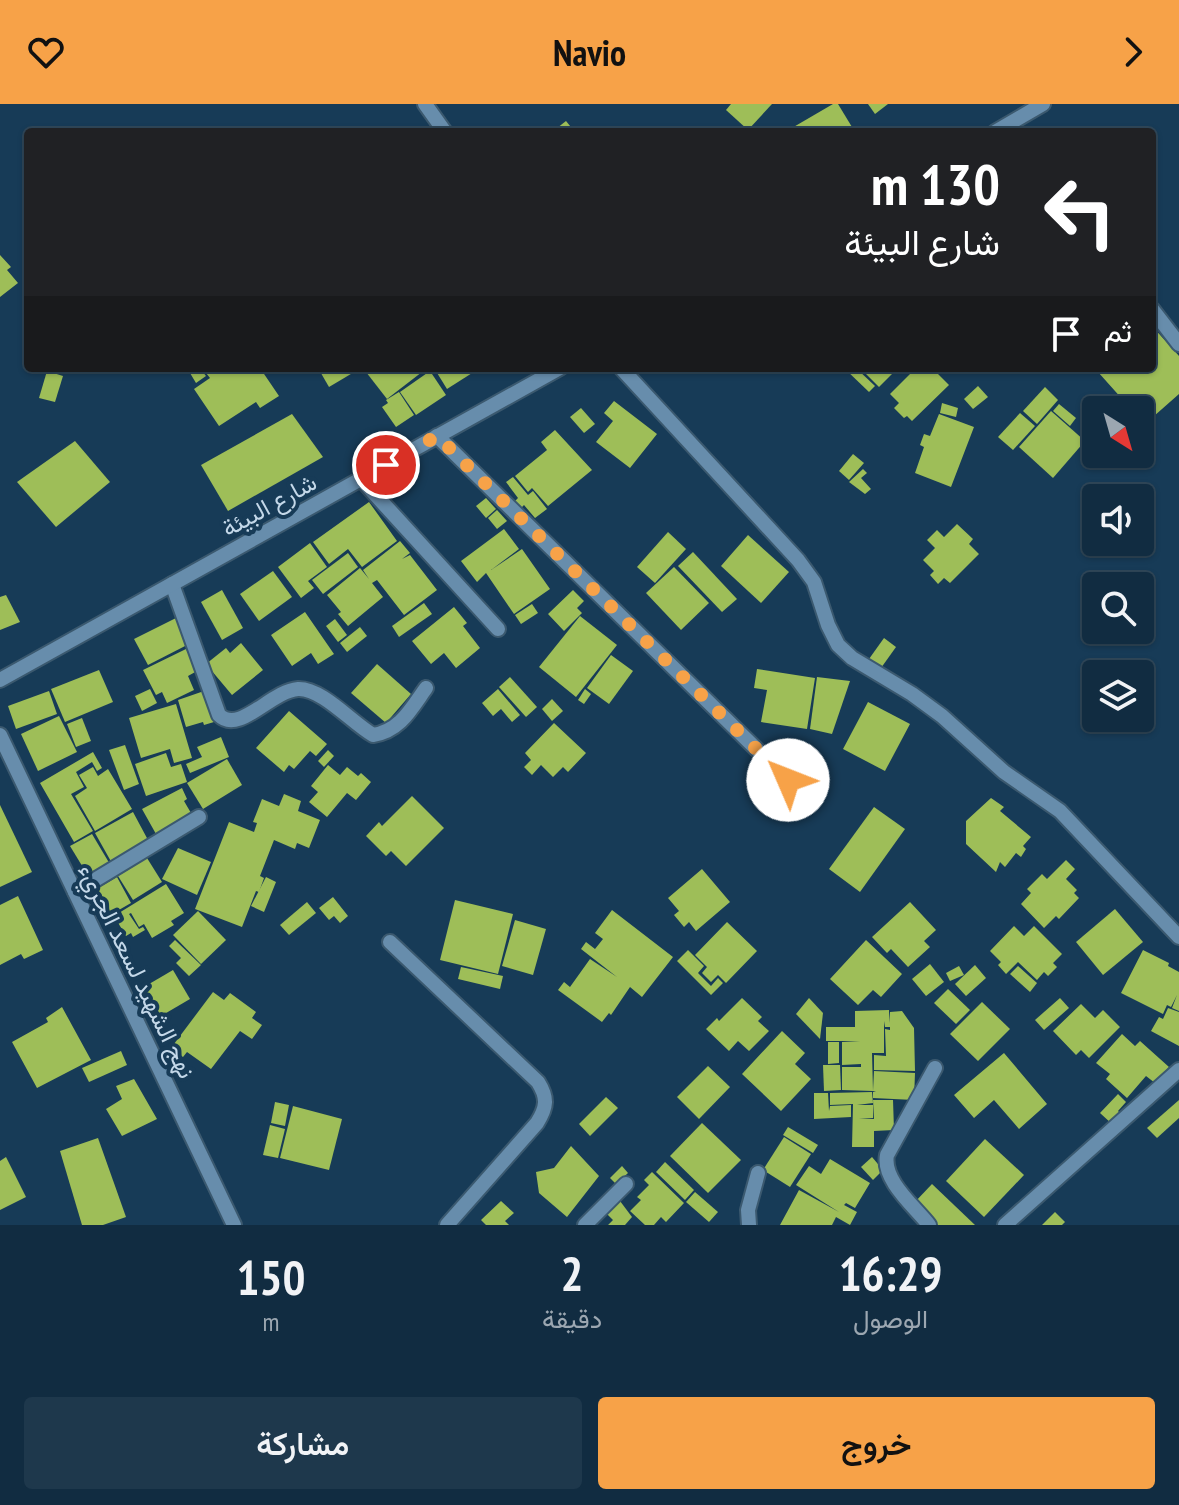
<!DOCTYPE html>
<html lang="ar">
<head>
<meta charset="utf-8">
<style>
  body { margin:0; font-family:"PT Sans Narrow",Vazirmatn,sans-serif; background:#1e384c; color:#f1f3f6; direction:rtl; height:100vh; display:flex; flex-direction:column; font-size:30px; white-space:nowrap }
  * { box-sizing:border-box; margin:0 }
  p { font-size:26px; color:#9ca7b1 }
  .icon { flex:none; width:44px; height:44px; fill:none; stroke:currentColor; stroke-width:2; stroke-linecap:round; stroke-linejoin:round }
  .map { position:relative; height:1121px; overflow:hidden; direction:ltr }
  .drawer { display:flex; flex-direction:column; background:#112c41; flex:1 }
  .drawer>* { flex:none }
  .hud { position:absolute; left:24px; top:24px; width:1132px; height:244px; border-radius:8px; box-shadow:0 2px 6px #0004,0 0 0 2px #30485a; direction:rtl; background:#202124; color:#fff; overflow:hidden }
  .needle { width:52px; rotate:143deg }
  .buttons { position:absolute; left:1082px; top:292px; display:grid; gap:16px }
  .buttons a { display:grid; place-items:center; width:72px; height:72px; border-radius:8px; background:#112c41; box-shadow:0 2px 6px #0004,0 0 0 2px #30485a; font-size:40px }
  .pin { position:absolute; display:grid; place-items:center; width:68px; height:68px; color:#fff; margin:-34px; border:4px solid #fff; border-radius:50%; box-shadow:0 2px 8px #0007 }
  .me { position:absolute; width:88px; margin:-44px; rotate:314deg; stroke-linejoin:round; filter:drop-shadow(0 0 6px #0008) }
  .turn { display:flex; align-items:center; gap:28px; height:168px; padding:0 24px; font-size:36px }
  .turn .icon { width:104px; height:104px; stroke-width:2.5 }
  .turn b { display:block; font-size:56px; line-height:68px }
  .then { display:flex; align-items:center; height:76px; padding:0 24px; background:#0003; gap:16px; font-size:30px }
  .eta { display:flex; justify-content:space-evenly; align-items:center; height:136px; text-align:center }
  .eta b { font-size:48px; font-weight:600; line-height:56px }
  .primary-button { display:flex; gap:16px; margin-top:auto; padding:16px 24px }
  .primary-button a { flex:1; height:92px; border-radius:8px; background:#f7a248; color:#111; font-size:32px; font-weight:600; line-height:92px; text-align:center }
  .primary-button a+a { background:#1e384c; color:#f1f3f6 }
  header { display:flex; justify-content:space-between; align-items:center; height:104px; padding:0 24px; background:#f7a248; color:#111; font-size:36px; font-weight:600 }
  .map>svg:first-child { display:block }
</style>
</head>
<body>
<header><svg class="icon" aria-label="forward" viewBox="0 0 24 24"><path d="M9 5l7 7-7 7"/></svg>Navio<svg class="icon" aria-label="heart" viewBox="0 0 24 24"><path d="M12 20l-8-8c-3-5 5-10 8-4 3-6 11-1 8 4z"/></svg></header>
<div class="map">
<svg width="1179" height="1121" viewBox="0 0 1179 1121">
  <rect width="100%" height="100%" fill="#173b57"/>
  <g fill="#9ebe58">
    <polygon points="731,0 772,0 748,26 726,6"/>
    <polygon points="833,0 838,0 855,28 785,28"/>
    <polygon points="868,0 888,0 875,10"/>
    <polygon points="566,17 575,28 552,28"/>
    <polygon points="0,151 11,163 7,166 18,179 0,193"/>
    <polygon points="1152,222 1179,252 1179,290 1145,320 1140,315 1140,306 1132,306 1098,268 1102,264 1152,264"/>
    <polygon points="187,264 206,264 202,267 206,272 196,279"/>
    <polygon points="214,264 260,264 279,292 260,304 256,298 219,322 194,285 210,274 206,269"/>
    <polygon points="318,264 361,264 329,283"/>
    <polygon points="371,264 419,264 422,268 387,295 366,268"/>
    <polygon points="434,264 480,264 447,285"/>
    <polygon points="844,264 856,264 875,282 869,288"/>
    <polygon points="860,264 898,264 879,283"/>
    <polygon points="916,264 923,269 932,264 949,281 912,317 907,312 904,314 894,304 899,299 890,290"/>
    <polygon points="47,267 63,272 55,298 39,294"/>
    <polygon points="430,267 446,291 416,311 400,288"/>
    <polygon points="978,282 988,293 973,305 964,295"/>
    <polygon points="1045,283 1058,296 1037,320 1023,307"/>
    <polygon points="399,288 414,311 396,323 382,303 388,299 386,296"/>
    <polygon points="614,297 657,330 630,364 596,338 613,317 604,309"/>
    <polygon points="942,299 958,304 956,313 940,309"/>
    <polygon points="1059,300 1076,314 1070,322 1053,307"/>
    <polygon points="581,304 595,320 584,329 570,313"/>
    <polygon points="1051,307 1085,337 1053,374 1019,343"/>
    <polygon points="1020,309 1035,322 1013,346 998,333"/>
    <polygon points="292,310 323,353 228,407 201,361"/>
    <polygon points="939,310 974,323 951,383 915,369 924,343 920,341 924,330 930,332"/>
    <polygon points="555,326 592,366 548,402 532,384 528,388 515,372 547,346 541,338"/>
    <polygon points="75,337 110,378 56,423 17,378"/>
    <polygon points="853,350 864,359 849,376 839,367"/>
    <polygon points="863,365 867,369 861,374 871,385 865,390 849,378"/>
    <polygon points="513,373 528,391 533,387 547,405 535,414 524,401 521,404 515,397 518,394 506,378"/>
    <polygon points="486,394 496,405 486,414 476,402"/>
    <polygon points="369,398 397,437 362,463 348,445 329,460 313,438"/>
    <polygon points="497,406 507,417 497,425 488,414"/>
    <polygon points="957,420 973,435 969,440 979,450 950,479 944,474 938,480 930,471 934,467 923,456 935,444 927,436 937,426 944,433"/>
    <polygon points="504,425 519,445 491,466 522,445 550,485 514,510 486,469 477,478 461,457"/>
    <polygon points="668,428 686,445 655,479 637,463"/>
    <polygon points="748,431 789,468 761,499 721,462"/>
    <polygon points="400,437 410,449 402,455 410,451 437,486 404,511 377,476 372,479 383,493 348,522 338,510 341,508 327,491 360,464 369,475 363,466"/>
    <polygon points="310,439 327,463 308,477 314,484 301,494 278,463"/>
    <polygon points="693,448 737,495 722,508 678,462"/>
    <polygon points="348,449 358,463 323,490 312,476"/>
    <polygon points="674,463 709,499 681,526 646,489"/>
    <polygon points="273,467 292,493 259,517 240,490"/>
    <polygon points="222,486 243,524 222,536 201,498"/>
    <polygon points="573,486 584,497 577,504 582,509 564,527 548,510"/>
    <polygon points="6,491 20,518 0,526 0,493"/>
    <polygon points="424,499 432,510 399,533 392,522"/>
    <polygon points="532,500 538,509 521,520 515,511"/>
    <polygon points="454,503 467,519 463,522 480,544 456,564 444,549 431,560 412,537"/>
    <polygon points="305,508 334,550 318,560 311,549 292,562 271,531"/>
    <polygon points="580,512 617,541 576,593 539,563"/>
    <polygon points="176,514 189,540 148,561 134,535"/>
    <polygon points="335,515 347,531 338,538 326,522"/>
    <polygon points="360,523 367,532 347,548 340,539"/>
    <polygon points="884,534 896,543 881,564 869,555"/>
    <polygon points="241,539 263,566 232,591 206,560 226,544 230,549"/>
    <polygon points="186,545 197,567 188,572 194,586 167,599 162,588 156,591 143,566"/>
    <polygon points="611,551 633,567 609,600 587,584"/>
    <polygon points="377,560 411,590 386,619 351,589"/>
    <polygon points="757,565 815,574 807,625 761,618 767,586 754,584"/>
    <polygon points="99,566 113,598 65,618 51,585"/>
    <polygon points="510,573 537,603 526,613 499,583"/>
    <polygon points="817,573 850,577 832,630 810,625"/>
    <polygon points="150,585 157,599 142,607 135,592"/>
    <polygon points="498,585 520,611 512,618 501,605 493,612 482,599"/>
    <polygon points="585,585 591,590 584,600 578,596"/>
    <polygon points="49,587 57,610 16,625 8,602"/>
    <polygon points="204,587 214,618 204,621 203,618 186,623 178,596"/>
    <polygon points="552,595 563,607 552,617 542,605"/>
    <polygon points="868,598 910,620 885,667 843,645"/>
    <polygon points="176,600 192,654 174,659 170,645 141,654 129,614"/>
    <polygon points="289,607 327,640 316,652 310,647 294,665 289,661 284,668 256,644"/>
    <polygon points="59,612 77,648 38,667 21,630"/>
    <polygon points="82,614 91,637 76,643 67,620"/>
    <polygon points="554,619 586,649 568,668 563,663 553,673 541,661 532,671 524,663 531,656 525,649"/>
    <polygon points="221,633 229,653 190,669 186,660 202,653 197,643"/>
    <polygon points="125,641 139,680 124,686 109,646"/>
    <polygon points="328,646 334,652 324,663 318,657"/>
    <polygon points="93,648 102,664 97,667 92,658 76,668 84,683 71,690 93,727 74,738 40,679"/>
    <polygon points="166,649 171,663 181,660 187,678 146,692 135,660"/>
    <polygon points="227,655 242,681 203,705 187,679"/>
    <polygon points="328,661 340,671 347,663 358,672 361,669 371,678 356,696 347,689 327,713 309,698 318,688 311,682"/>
    <polygon points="93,663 98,672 108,665 132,705 95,727 75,692 87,684 79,671"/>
    <polygon points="182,684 187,695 184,697 191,709 156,730 142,705"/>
    <polygon points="284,690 301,697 298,707 320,716 309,744 297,739 295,745 274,736 260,772 264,774 259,788 256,787 242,823 195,805 229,718 254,728 257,719 253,718 262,695 279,702"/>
    <polygon points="412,692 444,724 406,762 391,747 386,752 366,732 379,718 382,722"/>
    <polygon points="991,694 1004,703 1000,707 1031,733 1023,742 1026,745 1021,753 1016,749 1005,763 1000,758 996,768 966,740 966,717"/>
    <polygon points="0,701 32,768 0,783"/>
    <polygon points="874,703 905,725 860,788 829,765"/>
    <polygon points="133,708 148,736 140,740 142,744 113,761 95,729"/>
    <polygon points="92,730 111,762 90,775 70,742"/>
    <polygon points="178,744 211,758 197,791 162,775"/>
    <polygon points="147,754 162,778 133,796 118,772"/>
    <polygon points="1066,756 1075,765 1066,775 1077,786 1074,789 1079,794 1059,815 1056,812 1044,824 1021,800 1031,789 1027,785 1042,770 1047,775"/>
    <polygon points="702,765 730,798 696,827 689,818 684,823 674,811 679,807 668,794"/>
    <polygon points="117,773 131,799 105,814 98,800 102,798 95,786"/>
    <polygon points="266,773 276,778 264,808 251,802"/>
    <polygon points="166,780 184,809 171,817 174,821 152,834 144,820 139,823 131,809 129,810 139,825 143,823 145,826 133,833 131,829 126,832 114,812"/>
    <polygon points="18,792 43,846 24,855 21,850 0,861 0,801"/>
    <polygon points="333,793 348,812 340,819 334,812 329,816 319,804"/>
    <polygon points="455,796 513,810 498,870 440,856"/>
    <polygon points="307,798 316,809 289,831 280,821"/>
    <polygon points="910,798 936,826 924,837 930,843 908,863 891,845 887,849 872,833"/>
    <polygon points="1115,805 1143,838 1103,871 1076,838"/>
    <polygon points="612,806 673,853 642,893 630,883 611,911 609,909 602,918 558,886 564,878 570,883 590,855 617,873 581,845 586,838 595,845 603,835 595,829"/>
    <polygon points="198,807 226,836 201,860 173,831"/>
    <polygon points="515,816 546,825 533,871 502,862"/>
    <polygon points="727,818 757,847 726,879 718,871 711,878 702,869 707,863 695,851"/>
    <polygon points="1014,822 1024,832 1034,822 1062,850 1053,859 1057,863 1048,872 1044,868 1037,876 1018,858 1006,870 998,861 1001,858 990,847"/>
    <polygon points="175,836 201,861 189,872 176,859 181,854 169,842"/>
    <polygon points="866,836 902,870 881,893 873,886 858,901 830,875"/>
    <polygon points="688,846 704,862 698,869 711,882 718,874 723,879 711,891 677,857"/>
    <polygon points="1143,846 1169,859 1168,862 1179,868 1179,907 1172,904 1177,891 1171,903 1167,901 1163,910 1121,889"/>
    <polygon points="930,860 944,878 926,892 912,875"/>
    <polygon points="975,861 986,874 966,892 955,880"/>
    <polygon points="959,862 964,871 950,877 946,869"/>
    <polygon points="1018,862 1037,879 1030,888 1010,870"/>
    <polygon points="461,863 503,872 500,885 458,875"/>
    <polygon points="173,866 190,895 161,912 144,883"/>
    <polygon points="948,885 970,906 956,920 934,899"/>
    <polygon points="213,888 224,896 230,889 256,908 252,914 262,921 252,935 240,927 211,965 187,948 183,953 171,944"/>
    <polygon points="742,894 762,913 758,917 769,927 749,947 738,937 729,947 706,925 717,914 719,917"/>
    <polygon points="809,894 823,909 820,935 796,910"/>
    <polygon points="1060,894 1069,904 1044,926 1035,916"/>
    <polygon points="982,898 1010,925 978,957 950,930"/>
    <polygon points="1081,900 1095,914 1103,906 1120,923 1089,954 1081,946 1076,951 1053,927"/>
    <polygon points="62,903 91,956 37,984 12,938 48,918 46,914"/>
    <polygon points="1168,904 1179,908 1179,942 1151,927 1159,913 1163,915"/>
    <polygon points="889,906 889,919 890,908 902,907 914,924 915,967 874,966 874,951 886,952 885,925 890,926 890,923 885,923 884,917 884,949 872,949 873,987 842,986 842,963 861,963 861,960 842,961 842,938 860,937 826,937 826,923 855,923 855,907"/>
    <polygon points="782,927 805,949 795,960 811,975 781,1007 742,970"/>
    <polygon points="1122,930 1135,942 1140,937 1169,963 1155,979 1146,972 1127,994 1106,975 1110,970 1096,959"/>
    <polygon points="828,938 839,938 839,959 828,960"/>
    <polygon points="121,947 127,961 89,978 82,964"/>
    <polygon points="1004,949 1047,1000 1019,1025 994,996 974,1014 954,991"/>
    <polygon points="823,961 840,961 841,986 824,987"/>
    <polygon points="708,962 730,983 699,1015 677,993"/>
    <polygon points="874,967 915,969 914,996 873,994 873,988 876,987 873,987"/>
    <polygon points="134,975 157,1015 122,1032 106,1005 122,995 116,982"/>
    <polygon points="872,988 873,999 857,1001 873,1001 873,1014 859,1015 874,1015 873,996 893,996 894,1026 874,1027 874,1043 852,1043 853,1000 830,1001 830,989"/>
    <polygon points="814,989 828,989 829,1007 830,1002 851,1001 851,1013 814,1015"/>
    <polygon points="1118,990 1126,998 1118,1007 1121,1010 1112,1020 1100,1009"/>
    <polygon points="606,993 618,1004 590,1032 579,1020"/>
    <polygon points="1179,996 1179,1014 1157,1034 1147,1024"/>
    <polygon points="275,998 289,1001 285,1022 271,1019"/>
    <polygon points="293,1002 342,1015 329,1066 280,1054"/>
    <polygon points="702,1019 741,1056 708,1089 670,1052"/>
    <polygon points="270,1021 285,1025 278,1054 263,1051"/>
    <polygon points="788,1023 818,1041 813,1049 783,1031"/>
    <polygon points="784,1033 811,1050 790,1083 763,1066"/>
    <polygon points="98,1034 126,1113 103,1121 82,1121 60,1047"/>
    <polygon points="985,1035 1024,1071 984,1113 946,1077"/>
    <polygon points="571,1042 599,1072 567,1113 539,1089 536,1068 554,1064"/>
    <polygon points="6,1053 26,1093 0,1106 0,1057"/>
    <polygon points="872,1053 883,1066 873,1076 861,1063"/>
    <polygon points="830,1055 870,1079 855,1104 846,1099 844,1101 857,1108 850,1121 836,1113 832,1121 780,1121 799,1086 839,1108 796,1081 809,1062 821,1070"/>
    <polygon points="665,1058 694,1086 685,1096 656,1068"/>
    <polygon points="622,1062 628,1069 616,1080 610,1074"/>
    <polygon points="652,1068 684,1099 666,1118 661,1113 654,1121 645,1121 630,1107 641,1096 637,1093 649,1081 644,1076"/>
    <polygon points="932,1080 975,1121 938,1121 914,1099"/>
    <polygon points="695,1088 718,1108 709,1118 686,1098"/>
    <polygon points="501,1097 514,1109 505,1117 509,1121 486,1121 481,1116"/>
    <polygon points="620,1097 632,1113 625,1121 608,1121 613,1116 607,1110"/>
    <polygon points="1055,1108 1065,1118 1062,1121 1042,1121"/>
  </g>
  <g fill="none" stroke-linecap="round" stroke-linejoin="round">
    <defs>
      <g id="minor">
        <polyline points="425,0 445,28"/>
        <polyline points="995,28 1043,0"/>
        <polyline points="1152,205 1179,240"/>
        <polyline points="621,264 798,456 814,478 828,521 838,541 852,554 912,590 942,612 1004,668 1060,707 1179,833"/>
        <polyline points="437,332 788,676"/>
        <polyline points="361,375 498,525"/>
        <path d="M 172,480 L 219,611 C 239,631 271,587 298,585 C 322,584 352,619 373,631 C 400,627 411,605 426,584"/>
        <polyline points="0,576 560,264"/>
        <polyline points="0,631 234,1121"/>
        <polyline points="75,788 199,713"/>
        <path d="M 390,838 L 538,978 C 548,994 547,1003 537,1019 L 447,1121"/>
        <polyline points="585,1121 626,1080"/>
        <polyline points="749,1121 748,1106 758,1069"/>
        <path d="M 929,1121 C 914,1102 882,1076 887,1051 L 935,964"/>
        <polyline points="1005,1121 1179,966"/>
      </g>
    </defs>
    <use href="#minor" stroke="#3b596f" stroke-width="18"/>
    <use href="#minor" stroke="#678dac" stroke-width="14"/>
  </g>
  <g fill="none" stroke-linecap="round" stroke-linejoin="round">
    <polyline stroke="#f7a248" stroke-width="14" stroke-dasharray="0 25.2" points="386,361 437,332 788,676"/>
  </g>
  <g text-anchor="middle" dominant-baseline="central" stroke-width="8" stroke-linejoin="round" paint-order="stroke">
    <g font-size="24" fill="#c4d8e9" stroke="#173b57">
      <text transform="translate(269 401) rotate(-29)">شارع البيئة</text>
      <text transform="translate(137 867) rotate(64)">نهج الشهيد لسعد الجريء</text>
    </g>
  </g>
</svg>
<div class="buttons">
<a><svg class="needle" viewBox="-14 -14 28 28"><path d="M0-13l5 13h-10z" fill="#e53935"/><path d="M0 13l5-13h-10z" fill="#9ca7b1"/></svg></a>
<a><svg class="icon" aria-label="sound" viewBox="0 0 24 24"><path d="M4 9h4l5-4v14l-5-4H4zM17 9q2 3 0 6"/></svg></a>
<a><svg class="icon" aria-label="search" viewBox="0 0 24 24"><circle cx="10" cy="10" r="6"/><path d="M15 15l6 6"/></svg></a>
<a><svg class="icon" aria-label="layers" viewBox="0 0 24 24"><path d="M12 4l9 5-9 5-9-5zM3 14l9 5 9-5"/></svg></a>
</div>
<div class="pin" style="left:386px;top:361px;background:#d93025"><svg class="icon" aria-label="arrive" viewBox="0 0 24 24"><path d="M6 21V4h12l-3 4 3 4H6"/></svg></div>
<svg class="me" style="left:788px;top:676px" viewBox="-20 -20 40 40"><circle r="19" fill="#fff"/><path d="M0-13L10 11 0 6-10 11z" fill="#f7a248"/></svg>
<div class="hud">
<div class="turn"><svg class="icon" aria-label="left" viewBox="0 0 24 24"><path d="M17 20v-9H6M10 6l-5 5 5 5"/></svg><div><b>130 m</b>شارع البيئة</div></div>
<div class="then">ثم<svg class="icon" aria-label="arrive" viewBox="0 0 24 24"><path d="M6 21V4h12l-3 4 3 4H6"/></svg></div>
</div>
</div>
<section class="drawer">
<div class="eta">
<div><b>16:29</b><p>الوصول</p></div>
<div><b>2</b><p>دقيقة</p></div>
<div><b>150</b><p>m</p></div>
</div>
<div class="primary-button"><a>خروج</a><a>مشاركة</a></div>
</section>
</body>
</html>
